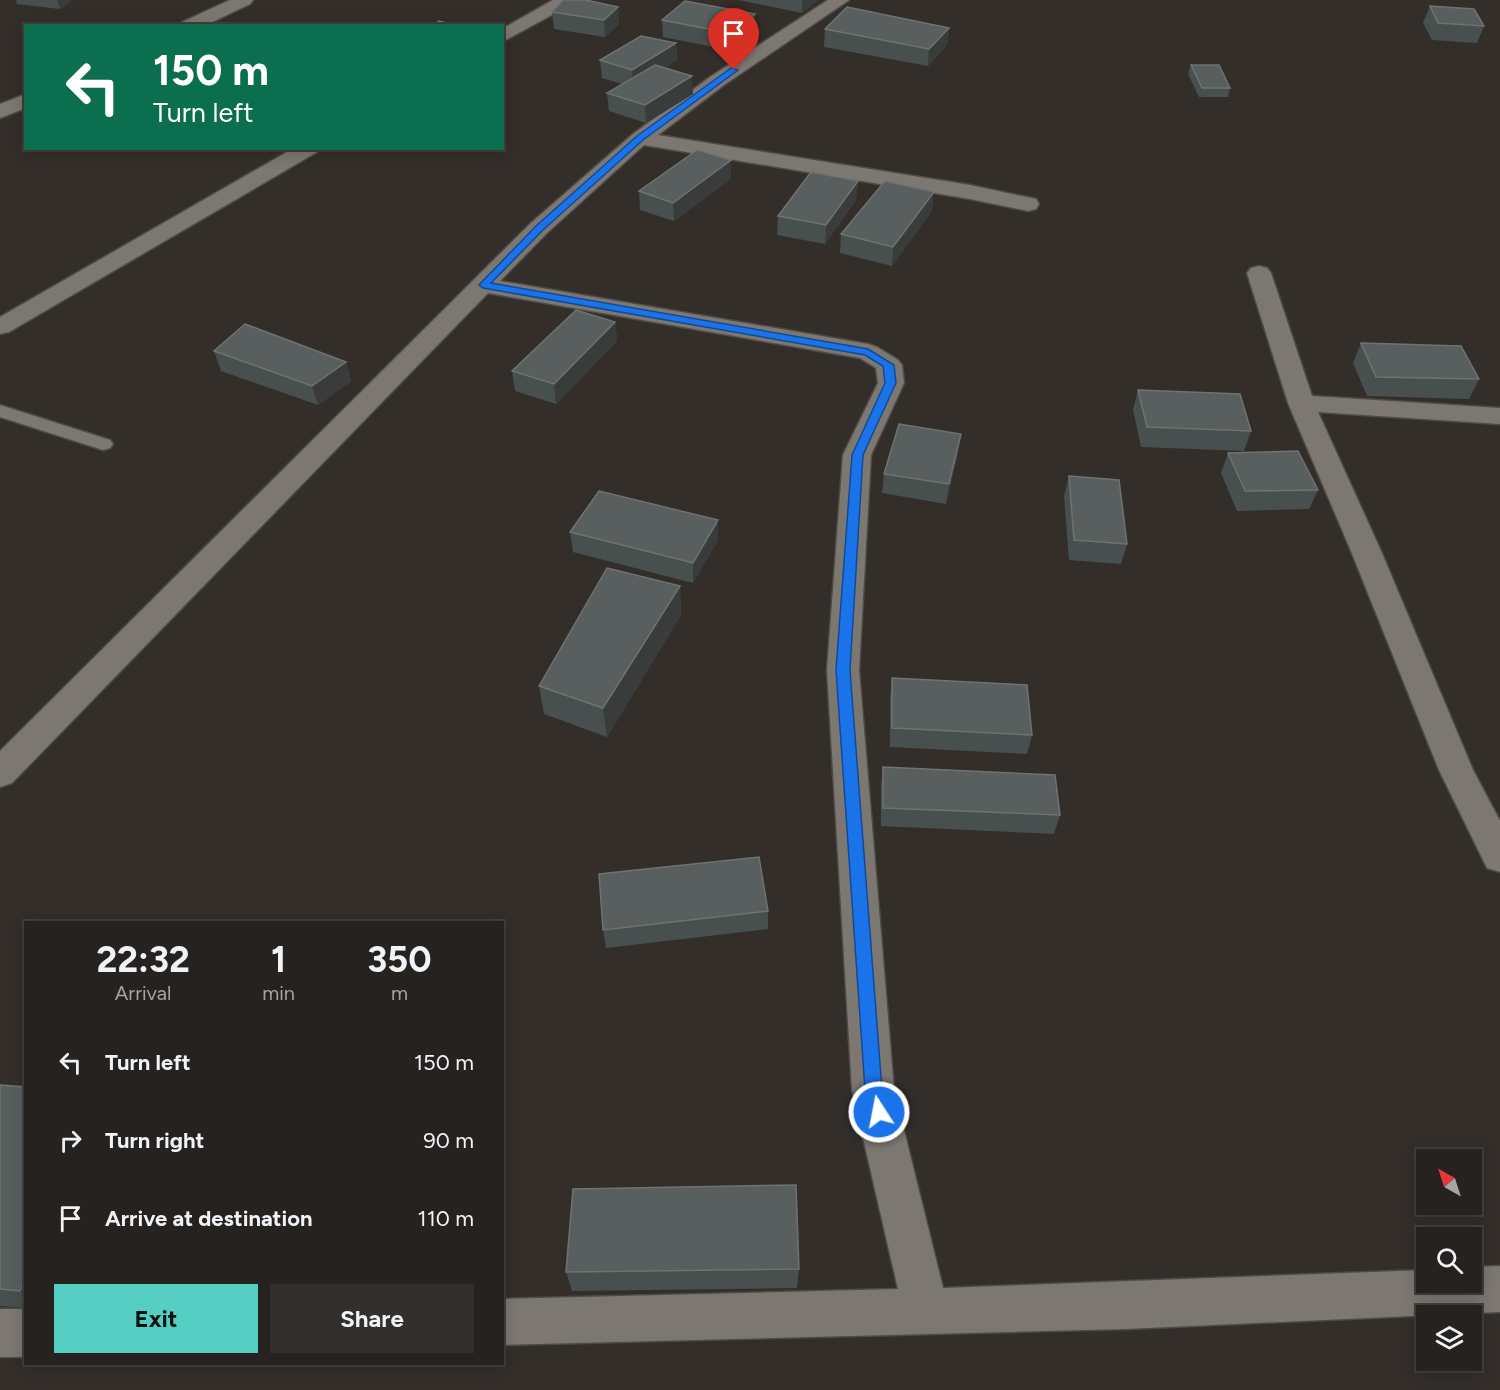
<!DOCTYPE html>
<html lang="en">
<head>
<meta charset="utf-8">
<style>
  body { margin:0; font-family:Figtree,sans-serif; background:#322f2d; color:#f1f3f6; height:100vh; display:flex; flex-direction:column; font-size:22px; white-space:nowrap }
  * { box-sizing:border-box; margin:0 }
  p { font-size:20px; color:#a4a4a5 }
  .icon { flex:none; width:33px; height:33px; fill:none; stroke:currentColor; stroke-width:2; stroke-linecap:round; stroke-linejoin:round }
  .map { position:relative; flex:1; overflow:hidden }
  .sheet { position:absolute; left:24px; top:921px; width:480px; height:444px; display:flex; flex-direction:column; background:#262220; border-radius:0px; box-shadow:0 3px 15px #0003,0 0 0 2px #423f3e }
  .sheet>* { flex:none }
  .hud { position:absolute; left:24px; top:24px; width:480px; height:126px; border-radius:0px; box-shadow:0 3px 15px #0003,0 0 0 2px #423f3e; background:#0b6e4f; color:#fff; overflow:hidden }
  .needle { width:39px; rotate:321deg }
  .buttons { position:absolute; left:1416px; top:1149px; display:grid; gap:12px }
  .buttons a { display:grid; place-items:center; width:66px; height:66px; border-radius:0px; background:#262220; box-shadow:0 3px 15px #0003,0 0 0 2px #423f3e; font-size:30px }
  .pin { position:absolute; display:grid; place-items:center; width:51px; height:51px; color:#fff; margin:-62px -26px; border-radius:50% 50% 50% 0; rotate:-45deg; box-shadow:0 0 6px #0007 }
  .pin .icon { rotate:45deg }
  .me { position:absolute; width:66px; margin:-33px; rotate:349deg; stroke-linejoin:round; filter:drop-shadow(0 0 4px #0008) }
  .turn { display:flex; align-items:center; gap:21px; height:126px; padding:0 30px; font-size:27px }
  .turn .icon { width:78px; height:78px; stroke-width:2.5 }
  .turn b { display:block; font-size:42px; line-height:51px }
  .eta { display:flex; justify-content:space-evenly; align-items:center; height:102px; text-align:center }
  .eta b { font-size:36px; font-weight:700; line-height:42px }
  .cta { display:flex; gap:12px; margin-top:auto; padding:12px 30px }
  .cta a { flex:1; height:69px; border-radius:0px; background:#55cec4; color:#111; font-size:24px; font-weight:700; line-height:69px; text-align:center }
  .cta a+a { background:#322f2d; color:#f1f3f6 }
  ul { padding:0; list-style:none }
  li { display:flex; align-items:center; gap:18px; height:78px; padding:0 30px }
  li div { flex:1 }
  li b { display:block; font-size:22px }
  li em { font-style:normal }
  .map>svg:first-child { display:block }
</style>
</head>
<body>
<div class="map">
<svg width="1500" height="1390" viewBox="0 0 1500 1390">
  <rect width="100%" height="100%" fill="#332e2a"/>
  <g fill="none" stroke-linecap="round" stroke-linejoin="round">
    <defs>
      <polygon id="lane" points="0,405 110,440 113,444 110,448 103,450 0,417"/>
      <g id="street">
        <polygon points="230,0 253,0 250,4 204,26 179,26 182,22"/>
        <polygon points="553,0 575,0 572,4 502,42 502,29"/>
        <polygon points="828,0 849,0 724,85 658,135 970,185 1036,199 1039,204 1036,209 1028,211 970,199 644,145 547,233 500,281 868,344 877,347 898,360 902,365 904,383 871,455 859,670 894,1090 943,1288 1426,1270 1426,1282 1472,1282 1472,1267 1500,1266 1500,1312 1126,1329 502,1345 502,1299 898,1289 852,1090 827,670 843,455 878,383 876,368 860,358 488,293 12,783 0,787 0,751 531,223 633,134 710,77"/>
        <polygon points="26,94 26,108 0,118 0,104"/>
        <polygon points="294,148 320,148 317,152 9,332 0,334 0,317"/>
        <polygon points="1259,266 1267,268 1271,273 1312,396 1500,408 1500,424 1318,412 1381,551 1473,770 1500,821 1500,872 1487,868 1439,770 1351,551 1288,403 1247,273 1251,268"/>
        <rect x="0" y="1309" width="26" height="48"/>
      </g>
    </defs>
    <use href="#lane" stroke="#4e4a46" stroke-width="3"/>
    <use href="#street" stroke="#4e4a46" stroke-width="3"/>
    <use href="#lane" fill="#7d7772" fill-rule="evenodd"/>
    <use href="#street" fill="#7d7772" fill-rule="evenodd"/>
  </g>
  <g fill="#48504f">
    <polygon points="16,0 72,0 60,9 17,4"/>
    <polygon points="739,0 818,0 802,13"/>
    <polygon points="1430,6 1484,26 1477,43 1432,40 1423,23"/>
    <polygon points="618,7 619,24 605,37 554,29 552,12"/>
    <polygon points="755,14 755,31 734,51 663,37 662,20"/>
    <polygon points="949,28 947,45 928,66 824,47 825,29"/>
    <polygon points="676,43 677,60 665,68 693,94 646,123 609,111 607,93 622,84 602,78 600,60"/>
    <polygon points="1191,65 1230,88 1228,97 1199,97 1188,74"/>
    <polygon points="731,160 731,179 674,221 640,210 639,191"/>
    <polygon points="858,181 856,200 825,244 777,235 778,216"/>
    <polygon points="932,211 892,266 840,253 841,234"/>
    <polygon points="615,322 617,341 556,404 515,391 512,371"/>
    <polygon points="1361,343 1479,379 1469,399 1367,396 1353,363"/>
    <polygon points="214,351 346,362 351,381 318,405 221,371"/>
    <polygon points="1138,390 1251,431 1244,451 1141,447 1133,410"/>
    <polygon points="958,453 946,504 882,493 884,474"/>
    <polygon points="1228,453 1318,490 1309,509 1237,511 1221,473"/>
    <polygon points="1069,476 1127,544 1121,564 1069,560 1064,496"/>
    <polygon points="570,532 718,540 693,583 573,552"/>
    <polygon points="680,586 681,615 607,737 544,714 539,686"/>
    <polygon points="892,678 1032,735 1027,754 890,747 890,698"/>
    <polygon points="883,767 1060,815 1054,834 881,826 881,786"/>
    <polygon points="768,911 768,929 606,948 603,930"/>
    <polygon points="0,1085 26,1087 26,1308 0,1306"/>
    <polygon points="799,1269 797,1288 572,1291 566,1272"/>
  </g>
  <g fill="#393c3a">
    <polygon points="57,0 72,0 60,9"/>
    <polygon points="802,0 818,0 802,13"/>
    <polygon points="618,7 619,24 605,37 604,20"/>
    <polygon points="755,14 755,31 734,51 734,34"/>
    <polygon points="949,28 947,45 928,66 929,49"/>
    <polygon points="676,43 677,60 633,88 632,70"/>
    <polygon points="692,76 693,94 646,123 645,105"/>
    <polygon points="731,160 731,179 674,221 673,203"/>
    <polygon points="858,181 856,200 825,244 826,225"/>
    <polygon points="934,192 932,211 892,266 893,247"/>
    <polygon points="615,322 617,341 556,404 554,384"/>
    <polygon points="346,362 351,381 318,405 312,386"/>
    <polygon points="961,434 958,453 946,504 949,484"/>
    <polygon points="718,520 718,540 693,583 693,563"/>
    <polygon points="680,586 681,615 607,737 603,708"/>
    <polygon points="26,1278 26,1294 20,1291"/>
  </g>
  <g fill="#595f5e" stroke="#6e7371" stroke-width="1.5">
    <polygon points="563,0 586,0 618,7 604,20 552,12"/>
    <polygon points="685,1 755,14 734,34 662,20"/>
    <polygon points="1430,6 1474,9 1484,26 1438,23"/>
    <polygon points="847,7 949,28 929,49 825,29"/>
    <polygon points="439,21 458,26 430,26"/>
    <polygon points="641,36 676,43 632,70 600,60"/>
    <polygon points="655,65 692,76 645,105 607,93"/>
    <polygon points="1191,65 1219,65 1230,88 1202,88"/>
    <polygon points="697,150 731,160 673,203 639,191"/>
    <polygon points="811,172 858,181 826,225 778,216"/>
    <polygon points="885,181 934,192 893,247 841,234"/>
    <polygon points="576,310 615,322 554,384 512,371"/>
    <polygon points="245,324 346,362 312,386 214,351"/>
    <polygon points="1361,343 1461,346 1479,379 1376,377"/>
    <polygon points="1138,390 1240,394 1251,431 1147,427"/>
    <polygon points="899,424 961,434 949,484 884,474"/>
    <polygon points="1298,451 1318,490 1245,491 1228,453"/>
    <polygon points="1069,476 1119,480 1127,544 1074,540"/>
    <polygon points="599,491 718,520 693,563 570,532"/>
    <polygon points="607,568 680,586 603,708 539,686"/>
    <polygon points="892,678 1027,685 1032,735 892,728"/>
    <polygon points="883,767 1055,775 1060,815 883,808"/>
    <polygon points="759,857 768,911 603,930 599,874"/>
    <polygon points="0,1085 26,1087 26,1278 20,1291 0,1289"/>
    <polygon points="796,1185 799,1269 566,1272 573,1189"/>
  </g>
  <polygon fill="#1a73e8" stroke="#114b97" stroke-width="1.5" points="731,68 738,70 643,140 543,230 491,283 868,349 894,365 896,383 863,455 850,670 882,1090 887,1112 885,1118 879,1120 872,1118 865,1090 836,670 852,455 885,383 883,366 865,355 483,288 479,285 536,226 637,136"/>
</svg>
<div class="buttons">
<a><svg class="needle" viewBox="-14 -14 28 28"><path d="M0-13l5 13h-10z" fill="#e53935"/><path d="M0 13l5-13h-10z" fill="#a4a4a5"/></svg></a>
<a><svg class="icon" aria-label="search" viewBox="0 0 24 24"><circle cx="10" cy="10" r="6"/><path d="M15 15l6 6"/></svg></a>
<a><svg class="icon" aria-label="layers" viewBox="0 0 24 24"><path d="M12 4l9 5-9 5-9-5zM3 14l9 5 9-5"/></svg></a>
</div>
<div class="pin" style="left:734px;top:70px;background:#d93025"><svg class="icon" aria-label="arrive" viewBox="0 0 24 24"><path d="M6 21V4h12l-3 4 3 4H6"/></svg></div>
<svg class="me" style="left:879px;top:1112px" viewBox="-20 -20 40 40"><circle r="17" fill="#1a73e8" stroke="#fff" stroke-width="3"/><path d="M0-11L8 9 0 5-8 9z" fill="#fff"/></svg>
<div class="hud">
<div class="turn"><svg class="icon" aria-label="left" viewBox="0 0 24 24"><path d="M17 20v-9H6M10 6l-5 5 5 5"/></svg><div><b>150 m</b>Turn left</div></div>
</div>
<section class="sheet">
<div class="eta">
<div><b>22:32</b><p>Arrival</p></div>
<div><b>1</b><p>min</p></div>
<div><b>350</b><p>m</p></div>
</div>
<ul>
<li><svg class="icon" aria-label="left" viewBox="0 0 24 24"><path d="M17 20v-9H6M10 6l-5 5 5 5"/></svg><div><b>Turn left</b></div><em>150 m</em></li>
<li><svg class="icon" aria-label="right" viewBox="0 0 24 24"><path d="M7 20v-9h11M14 6l5 5-5 5"/></svg><div><b>Turn right</b></div><em>90 m</em></li>
<li><svg class="icon" aria-label="arrive" viewBox="0 0 24 24"><path d="M6 21V4h12l-3 4 3 4H6"/></svg><div><b>Arrive at destination</b></div><em>110 m</em></li>
</ul>
<div class="cta"><a>Exit</a><a>Share</a></div>
</section>
</div>
</body>
</html>
